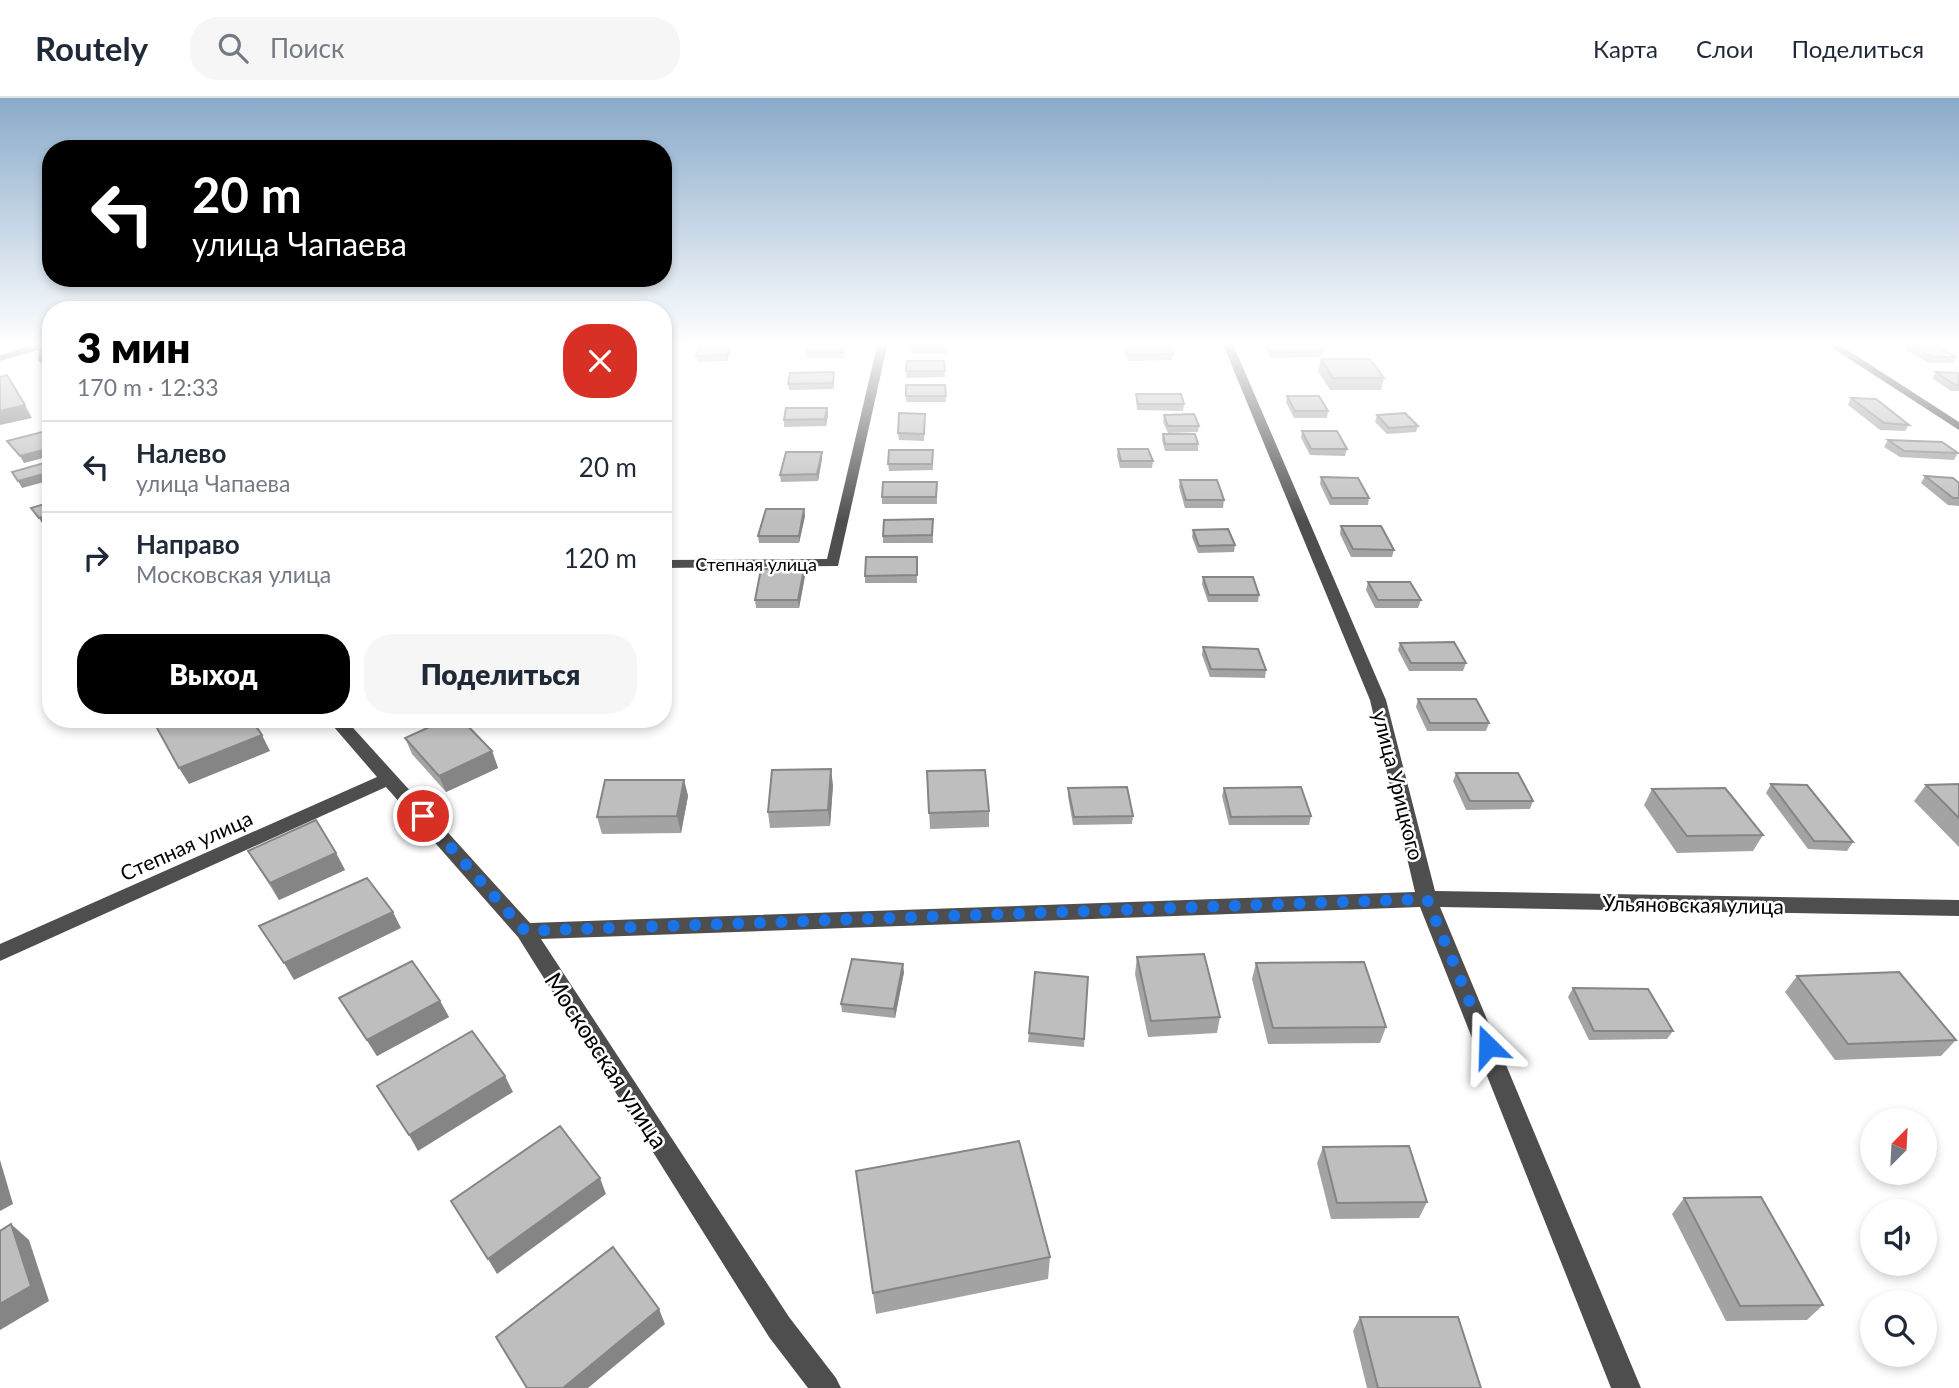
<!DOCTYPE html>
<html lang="ru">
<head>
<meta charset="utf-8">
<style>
  body { margin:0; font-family:Lato,sans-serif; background:#f6f6f7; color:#1f2937; height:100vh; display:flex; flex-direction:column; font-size:26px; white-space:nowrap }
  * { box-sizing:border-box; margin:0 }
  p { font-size:23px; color:#747a83 }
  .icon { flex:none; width:38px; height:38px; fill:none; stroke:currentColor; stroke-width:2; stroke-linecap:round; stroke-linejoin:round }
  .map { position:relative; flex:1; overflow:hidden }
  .drawer { position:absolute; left:42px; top:203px; width:630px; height:427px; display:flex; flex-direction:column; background:#fff; border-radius:28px; box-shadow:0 4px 10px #0003 }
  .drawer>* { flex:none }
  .hud { position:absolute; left:42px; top:42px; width:630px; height:147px; border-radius:28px; box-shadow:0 4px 10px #0003; background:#000; color:#fff; overflow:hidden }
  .needle { width:46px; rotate:24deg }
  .controls { position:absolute; left:1860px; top:1010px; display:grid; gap:14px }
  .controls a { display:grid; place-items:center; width:77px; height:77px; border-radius:50%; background:#fff; box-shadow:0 4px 10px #0003; font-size:35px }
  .pin { position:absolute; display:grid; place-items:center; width:60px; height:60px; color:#fff; margin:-30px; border:4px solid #fff; border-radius:50%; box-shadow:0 2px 7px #0007 }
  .me { position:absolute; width:77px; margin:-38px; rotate:338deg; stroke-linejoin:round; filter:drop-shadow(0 0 5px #0008) }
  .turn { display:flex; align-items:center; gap:24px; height:147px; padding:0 35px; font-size:32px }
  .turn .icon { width:91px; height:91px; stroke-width:2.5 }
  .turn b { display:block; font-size:49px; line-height:60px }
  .round { display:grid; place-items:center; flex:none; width:74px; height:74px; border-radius:28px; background:#f6f6f7 }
  .head { display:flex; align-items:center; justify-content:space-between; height:119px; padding:0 35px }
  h1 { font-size:42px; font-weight:800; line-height:52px; color:#000 }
  .action { display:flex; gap:14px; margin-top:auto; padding:14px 35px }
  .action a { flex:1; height:80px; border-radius:28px; background:#000; color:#fff; font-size:28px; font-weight:800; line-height:80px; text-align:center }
  .action a+a { background:#f6f6f7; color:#1f2937 }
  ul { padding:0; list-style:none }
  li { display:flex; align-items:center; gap:21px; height:91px; padding:0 35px; border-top:2px solid #e0e1e3 }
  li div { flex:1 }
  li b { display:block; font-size:26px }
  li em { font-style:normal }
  header { display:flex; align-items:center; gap:42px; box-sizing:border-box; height:98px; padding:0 35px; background:#fff; border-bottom:2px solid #e0e1e3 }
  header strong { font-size:33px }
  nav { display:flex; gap:38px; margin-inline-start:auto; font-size:24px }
  .search { width:490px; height:63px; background:#f6f6f7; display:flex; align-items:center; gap:18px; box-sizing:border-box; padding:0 24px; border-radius:28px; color:#747a83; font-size:26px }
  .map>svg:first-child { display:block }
</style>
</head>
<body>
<header>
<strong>Routely</strong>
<div class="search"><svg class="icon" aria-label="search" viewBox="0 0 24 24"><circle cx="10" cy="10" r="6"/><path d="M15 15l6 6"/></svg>Поиск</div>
<nav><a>Карта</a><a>Слои</a><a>Поделиться</a></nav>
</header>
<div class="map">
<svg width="1959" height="1290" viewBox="0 0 1959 1290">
  <rect width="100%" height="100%" fill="#fff"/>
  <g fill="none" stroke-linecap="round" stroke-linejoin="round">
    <g fill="#4e4e4e" fill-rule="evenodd">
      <polygon points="44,244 51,244 48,262 51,275 38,262 39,252 0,263 0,257"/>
      <polygon points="878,244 888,244 838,468 663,470 663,462 827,461"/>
      <polygon points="1222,244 1232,244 1386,602 1435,793 1959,802 1959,818 1440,809 1641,1290 1611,1290 1420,809 541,841 789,1219 836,1280 841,1290 808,1290 769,1239 518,839 386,689 0,863 0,846 377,679 327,621 345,621 530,825 1415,794 1370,602"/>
      <polygon points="1823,244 1835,244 1959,324 1959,332"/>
    </g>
  </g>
  <g fill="#a3a3a3">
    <polygon points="911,244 948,244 948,255 911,256"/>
    <polygon points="1264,244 1323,253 1321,259 1270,260 1264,249"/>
    <polygon points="730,245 731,251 727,263 697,264 696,258"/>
    <polygon points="1125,246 1173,256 1172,262 1128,263 1124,252"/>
    <polygon points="1908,246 1956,259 1953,265 1929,265 1905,252"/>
    <polygon points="845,250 844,260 807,260 806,254"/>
    <polygon points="1321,261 1384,280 1381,292 1330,292 1318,273"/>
    <polygon points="944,263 945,279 906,280 906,273"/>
    <polygon points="834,274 834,291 789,292 788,286"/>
    <polygon points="1936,274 1959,275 1959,293 1951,293 1932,280"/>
    <polygon points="945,287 946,304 906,304 906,298"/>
    <polygon points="1136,296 1184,306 1183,313 1137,312 1136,302"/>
    <polygon points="1287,298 1328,313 1327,320 1294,320 1286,304"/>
    <polygon points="1851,300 1909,327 1905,333 1880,332 1848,307"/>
    <polygon points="827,310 828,316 826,328 784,329 784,322"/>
    <polygon points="925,316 924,343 899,342 898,335"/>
    <polygon points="1164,317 1199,328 1198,334 1168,335 1163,324"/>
    <polygon points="1377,317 1418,328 1416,334 1387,336 1375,324"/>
    <polygon points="1302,333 1347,351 1345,358 1310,357 1301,340"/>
    <polygon points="1163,336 1198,346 1198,353 1165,353 1162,342"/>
    <polygon points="1888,342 1958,355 1954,362 1900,359 1884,349"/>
    <polygon points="1118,351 1153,363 1152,370 1120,370 1117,358"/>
    <polygon points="933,352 933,372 889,373 888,366"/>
    <polygon points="822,354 822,361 818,383 781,384 780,377"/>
    <polygon points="1925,378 1959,385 1959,408 1948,407 1921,385"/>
    <polygon points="1321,379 1369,400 1368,407 1330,407 1320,386"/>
    <polygon points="1180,382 1224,402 1223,410 1185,410 1179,389"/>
    <polygon points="937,384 937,406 882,406 882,399"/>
    <polygon points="804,411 805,418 799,445 759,445 758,438"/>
    <polygon points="933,421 933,445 883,445 883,438"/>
    <polygon points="1341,428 1394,452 1392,459 1351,459 1340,436"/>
    <polygon points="1193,432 1235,447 1234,454 1198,455 1192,439"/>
    <polygon points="917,459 917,485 865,485 865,478"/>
    <polygon points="804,471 805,478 799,510 756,510 755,502"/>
    <polygon points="1203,479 1259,497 1258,504 1208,504 1202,486"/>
    <polygon points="1368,484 1421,502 1418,510 1375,510 1366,492"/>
    <polygon points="1400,545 1466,565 1463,573 1409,573 1398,552"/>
    <polygon points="1203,549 1266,572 1265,580 1210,579 1202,557"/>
    <polygon points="1418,601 1489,625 1486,633 1427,633 1416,609"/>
    <polygon points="405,640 492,653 498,670 446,694 412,656"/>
    <polygon points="927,673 989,713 989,729 930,731"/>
    <polygon points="1456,675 1533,703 1530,711 1466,712 1453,683"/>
    <polygon points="684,682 688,698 681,735 602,736 597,719"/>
    <polygon points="1771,686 1853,744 1847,753 1808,751 1766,695"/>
    <polygon points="1959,686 1959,749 1914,703 1926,687"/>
    <polygon points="833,687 830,728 770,730 768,714"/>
    <polygon points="1068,690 1133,718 1132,726 1073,727 1068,698"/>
    <polygon points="1224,690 1311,718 1309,727 1229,727 1222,698"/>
    <polygon points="1652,691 1763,737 1753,753 1677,755 1644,707"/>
    <polygon points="248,753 336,755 345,772 279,802"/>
    <polygon points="1137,859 1220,919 1217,935 1148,939 1135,876"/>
    <polygon points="1256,865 1386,929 1380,945 1268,946 1252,881"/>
    <polygon points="904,874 895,920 842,914 841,906"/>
    <polygon points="1797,878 1956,942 1941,958 1835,962 1785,894"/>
    <polygon points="1088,879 1084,949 1028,944 1029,935"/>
    <polygon points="1573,890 1673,933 1667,941 1589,942 1568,899"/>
    <polygon points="339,900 440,903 449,919 377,958"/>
    <polygon points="1323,1049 1427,1104 1419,1120 1331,1121 1317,1065"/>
    <polygon points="856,1073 1050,1159 1048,1181 876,1216"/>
    <polygon points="1684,1100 1823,1207 1807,1222 1726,1223 1672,1116"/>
    <polygon points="1360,1219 1481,1290 1367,1290 1353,1233"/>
  </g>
  <g fill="#858585">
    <polygon points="730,245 731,251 727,263 726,257"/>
    <polygon points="25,307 32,320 0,327 0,313"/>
    <polygon points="827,310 828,316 826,328 825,321"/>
    <polygon points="51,350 51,358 24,365 20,358"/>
    <polygon points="822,354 822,361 818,383 817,376"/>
    <polygon points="51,374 51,382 22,390 18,383"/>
    <polygon points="804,411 805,418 799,445 799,438"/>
    <polygon points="51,416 51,424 43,427 39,420"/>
    <polygon points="804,471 805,478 799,510 798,502"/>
    <polygon points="262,637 270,653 189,686 179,670"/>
    <polygon points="492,653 498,670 446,694 439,678"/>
    <polygon points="831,671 833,687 830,728 828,712"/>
    <polygon points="684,682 688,698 681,735 677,718"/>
    <polygon points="336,755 345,772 279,802 270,785"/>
    <polygon points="393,814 401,830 294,882 284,865"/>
    <polygon points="903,866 904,874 895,920 894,911"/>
    <polygon points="440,903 449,919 377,958 367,942"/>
    <polygon points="505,978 513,994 418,1053 409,1037"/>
    <polygon points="0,1062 13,1106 0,1113"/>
    <polygon points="600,1080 606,1096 497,1176 488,1161"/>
    <polygon points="11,1126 29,1142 49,1203 0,1232 0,1206"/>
    <polygon points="659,1211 665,1226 588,1290 563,1290"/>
  </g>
  <g fill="#bebebe" stroke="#858585" stroke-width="2">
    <polygon points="808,244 845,244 843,254 806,254"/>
    <polygon points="911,244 948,244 948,249 911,250"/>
    <polygon points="1265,244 1316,244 1323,253 1271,254"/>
    <polygon points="730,245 726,257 696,258 700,246"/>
    <polygon points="1168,245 1173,256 1129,257 1125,246"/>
    <polygon points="1908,246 1932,246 1956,259 1932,259"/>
    <polygon points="1321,261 1370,261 1384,280 1333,280"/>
    <polygon points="907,263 944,263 945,273 906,273"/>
    <polygon points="834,274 833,285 788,286 790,275"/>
    <polygon points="1936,274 1959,275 1959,287 1955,287"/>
    <polygon points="7,277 25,307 0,313 0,279"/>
    <polygon points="906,287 945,287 946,298 906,298"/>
    <polygon points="1136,296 1181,296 1184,306 1138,306"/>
    <polygon points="1287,298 1319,298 1328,313 1295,313"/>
    <polygon points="1851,300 1876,301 1909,327 1884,325"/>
    <polygon points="786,310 827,310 825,321 784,322"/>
    <polygon points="899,315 925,316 924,336 898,335"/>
    <polygon points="1405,315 1418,328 1389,330 1377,317"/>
    <polygon points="1194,316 1199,328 1168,328 1164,317"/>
    <polygon points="1302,333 1337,333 1347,351 1311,351"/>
    <polygon points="42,334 51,344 51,350 20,358 7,343"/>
    <polygon points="1163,336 1195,336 1198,346 1165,346"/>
    <polygon points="1888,342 1942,344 1958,355 1904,353"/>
    <polygon points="1118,351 1148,351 1153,363 1121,363"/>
    <polygon points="889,352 933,352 932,366 888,366"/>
    <polygon points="786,354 822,354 817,376 780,377"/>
    <polygon points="51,363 51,374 18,383 12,374"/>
    <polygon points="1925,378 1953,380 1959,385 1959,400 1953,400"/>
    <polygon points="1321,379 1358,380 1369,400 1332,400"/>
    <polygon points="1180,382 1217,382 1224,402 1186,402"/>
    <polygon points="883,384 937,384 936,399 882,399"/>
    <polygon points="51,404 51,416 39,420 31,410"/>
    <polygon points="766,411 804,411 799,438 758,438"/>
    <polygon points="933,421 932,437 883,438 884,422"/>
    <polygon points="1341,428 1381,428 1394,452 1353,451"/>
    <polygon points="1228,431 1235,447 1199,448 1193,432"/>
    <polygon points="866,459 917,459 917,477 865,478"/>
    <polygon points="761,471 804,471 798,502 755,502"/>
    <polygon points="1203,479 1253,479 1259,497 1209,497"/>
    <polygon points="1368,484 1410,484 1421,502 1378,502"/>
    <polygon points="1454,544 1466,565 1411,565 1400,545"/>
    <polygon points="1203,549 1258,551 1266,572 1211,571"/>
    <polygon points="1418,601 1476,601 1489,625 1430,625"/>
    <polygon points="152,621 251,621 262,637 179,670"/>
    <polygon points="447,621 461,621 492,653 439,678 405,640"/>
    <polygon points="831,671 828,712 768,714 772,672"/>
    <polygon points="985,672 989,713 929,715 927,673"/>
    <polygon points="1456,675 1518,675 1533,703 1470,703"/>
    <polygon points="605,682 684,682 677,718 597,719"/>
    <polygon points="1771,686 1807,687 1853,744 1814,743"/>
    <polygon points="1959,686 1959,720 1926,687"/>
    <polygon points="1127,689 1133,718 1074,719 1068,690"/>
    <polygon points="1301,689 1311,718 1231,719 1224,690"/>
    <polygon points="1725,690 1763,737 1687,738 1652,691"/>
    <polygon points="316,722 336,755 270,785 248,753"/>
    <polygon points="367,780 393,814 284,865 259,828"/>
    <polygon points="1204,856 1220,919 1151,923 1137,859"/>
    <polygon points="852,861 903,866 894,911 841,906"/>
    <polygon points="412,863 440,903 367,942 339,900"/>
    <polygon points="1364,864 1386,929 1273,930 1256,865"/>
    <polygon points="1035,874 1088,879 1084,941 1029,935"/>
    <polygon points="1899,874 1956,942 1848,946 1797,878"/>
    <polygon points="1573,890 1648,891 1673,933 1594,933"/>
    <polygon points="472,933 505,978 409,1037 377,988"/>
    <polygon points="560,1028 600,1080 488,1161 451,1103"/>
    <polygon points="1019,1043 1050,1159 873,1195 856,1073"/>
    <polygon points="1409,1048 1427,1104 1337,1105 1323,1049"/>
    <polygon points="1761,1099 1823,1207 1740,1208 1684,1100"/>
    <polygon points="11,1126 31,1188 0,1206 0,1133"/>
    <polygon points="613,1149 659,1211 563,1290 527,1290 496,1239"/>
    <polygon points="1360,1219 1458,1219 1481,1290 1378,1290"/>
  </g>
  <linearGradient id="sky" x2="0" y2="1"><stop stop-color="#89aaca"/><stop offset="0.58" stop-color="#fff"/><stop offset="1" stop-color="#fff" stop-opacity="0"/></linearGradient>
  <rect width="1959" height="424" fill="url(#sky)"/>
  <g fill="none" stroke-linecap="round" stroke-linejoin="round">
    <polyline stroke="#1a73e8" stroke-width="12" stroke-dasharray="0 21.6" points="423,718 525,833 1427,801 1488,948"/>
  </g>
  <g text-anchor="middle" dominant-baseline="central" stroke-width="5" stroke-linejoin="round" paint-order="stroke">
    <g font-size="18" fill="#000" stroke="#fff">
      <text x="756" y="466">Степная улица</text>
    </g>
    <g font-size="21" fill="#000" stroke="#fff">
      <text transform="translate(1399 687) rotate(76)">улица Урицкого</text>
      <text transform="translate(186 747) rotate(-24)">Степная улица</text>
      <text transform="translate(1693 806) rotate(1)">Ульяновская улица</text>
    </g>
    <g font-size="24" fill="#000" stroke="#fff">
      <text transform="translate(607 962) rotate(57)">Московская улица</text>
    </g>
  </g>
</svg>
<div class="controls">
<a><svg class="needle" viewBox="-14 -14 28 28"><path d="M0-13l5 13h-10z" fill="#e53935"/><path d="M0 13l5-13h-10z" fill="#747a83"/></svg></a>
<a><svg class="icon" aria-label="sound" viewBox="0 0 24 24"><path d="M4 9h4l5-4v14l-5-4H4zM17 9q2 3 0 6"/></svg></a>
<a><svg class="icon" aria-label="search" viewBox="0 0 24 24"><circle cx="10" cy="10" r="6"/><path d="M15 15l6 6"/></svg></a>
</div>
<div class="pin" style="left:423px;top:718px;background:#d93025"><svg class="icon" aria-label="arrive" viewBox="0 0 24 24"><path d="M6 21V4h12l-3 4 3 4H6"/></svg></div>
<svg class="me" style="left:1488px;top:948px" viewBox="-20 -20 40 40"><path d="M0-17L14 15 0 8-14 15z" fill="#1a73e8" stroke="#fff" stroke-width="4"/></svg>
<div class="hud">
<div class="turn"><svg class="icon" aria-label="left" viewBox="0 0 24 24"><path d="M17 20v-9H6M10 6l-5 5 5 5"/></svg><div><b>20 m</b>улица Чапаева</div></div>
</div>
<section class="drawer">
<div class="head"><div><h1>3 мин</h1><p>170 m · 12:33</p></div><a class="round" style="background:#d93025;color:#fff"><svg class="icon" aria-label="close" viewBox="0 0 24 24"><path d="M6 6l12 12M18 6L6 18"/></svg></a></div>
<ul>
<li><svg class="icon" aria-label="left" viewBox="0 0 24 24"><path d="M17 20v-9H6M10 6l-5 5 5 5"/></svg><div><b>Налево</b><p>улица Чапаева</p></div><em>20 m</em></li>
<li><svg class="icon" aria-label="right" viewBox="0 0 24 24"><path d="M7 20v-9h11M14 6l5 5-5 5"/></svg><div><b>Направо</b><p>Московская улица</p></div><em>120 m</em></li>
</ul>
<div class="action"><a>Выход</a><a>Поделиться</a></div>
</section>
</div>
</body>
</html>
